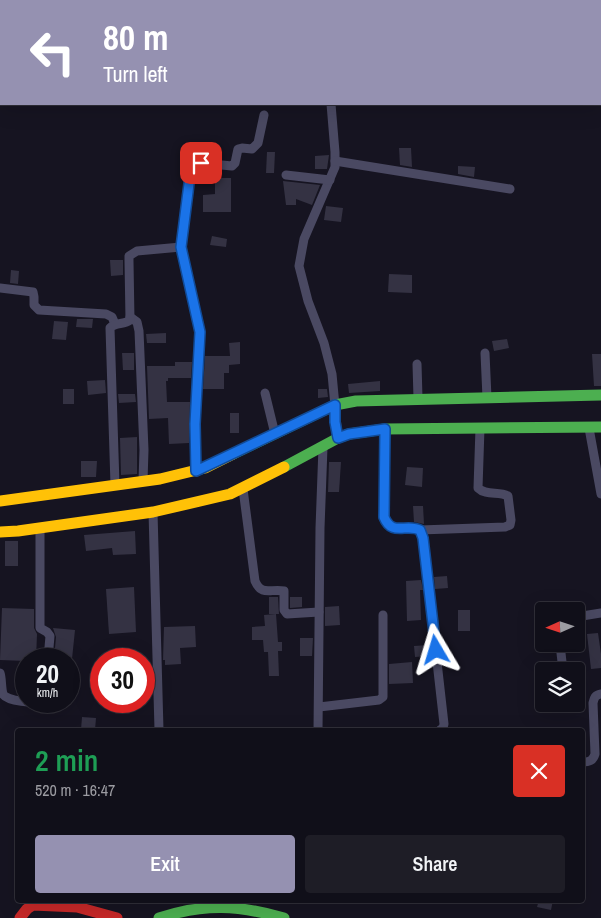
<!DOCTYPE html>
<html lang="en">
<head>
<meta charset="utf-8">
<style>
  body { margin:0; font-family:"Archivo Narrow",sans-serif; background:#1e1d26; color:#f1f3f6; height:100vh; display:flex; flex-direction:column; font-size:19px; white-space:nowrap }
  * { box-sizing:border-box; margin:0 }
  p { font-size:16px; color:#9c9ca2 }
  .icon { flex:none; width:28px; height:28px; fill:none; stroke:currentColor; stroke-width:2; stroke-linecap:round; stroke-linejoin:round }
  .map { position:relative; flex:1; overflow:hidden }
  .details { position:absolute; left:15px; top:728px; width:570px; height:175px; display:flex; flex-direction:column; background:#100f19; border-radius:5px; box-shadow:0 5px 20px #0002,0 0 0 1px #302f38 }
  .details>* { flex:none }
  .guide { position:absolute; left:0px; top:0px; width:601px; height:105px; box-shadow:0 5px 20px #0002,0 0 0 1px #302f38; background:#9591b1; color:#fff; overflow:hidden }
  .needle { width:32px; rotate:267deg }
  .controls { position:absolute; left:535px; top:602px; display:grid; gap:10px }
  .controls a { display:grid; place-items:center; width:50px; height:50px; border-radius:5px; background:#100f19; box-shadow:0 5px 20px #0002,0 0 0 1px #302f38; font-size:25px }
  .speed { position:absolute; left:15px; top:648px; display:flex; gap:10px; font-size:25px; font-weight:700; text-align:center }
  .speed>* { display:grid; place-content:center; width:65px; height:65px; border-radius:50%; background:#100f19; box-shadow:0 5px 20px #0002,0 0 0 1px #302f38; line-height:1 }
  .speed small { font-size:12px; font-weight:400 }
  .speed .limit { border:8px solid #d22; background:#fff; color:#111 }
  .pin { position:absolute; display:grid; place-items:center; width:42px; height:42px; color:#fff; margin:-21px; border-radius:10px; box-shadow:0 2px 8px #0006 }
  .me { position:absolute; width:55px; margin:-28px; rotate:353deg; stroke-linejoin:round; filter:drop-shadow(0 0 4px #0008) }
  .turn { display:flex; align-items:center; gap:18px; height:105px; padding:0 20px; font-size:22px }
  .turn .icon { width:65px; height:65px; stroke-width:2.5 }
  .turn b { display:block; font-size:35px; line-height:42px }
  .round { display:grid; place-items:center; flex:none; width:52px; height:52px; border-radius:5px; background:#1e1d26 }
  .headline { display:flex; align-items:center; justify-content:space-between; height:85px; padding:0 20px }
  h1 { font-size:30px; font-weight:600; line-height:38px; color:#1e9e55 }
  .button { display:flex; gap:10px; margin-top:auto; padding:10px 20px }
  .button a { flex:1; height:58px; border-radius:5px; background:#9591b1; color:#fff; font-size:20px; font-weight:600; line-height:58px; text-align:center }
  .button a+a { background:#1e1d26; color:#f1f3f6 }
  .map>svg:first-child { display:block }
</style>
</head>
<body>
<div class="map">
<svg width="601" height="918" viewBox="0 0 601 918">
  <rect width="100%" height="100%" fill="#161421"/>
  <g fill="#343243">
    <polygon points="399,148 411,148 412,167 400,165"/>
    <polygon points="267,152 275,152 274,173 266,173"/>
    <polygon points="329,155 327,169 315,169 315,156"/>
    <polygon points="458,166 475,167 474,177 458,174"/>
    <polygon points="215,178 231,178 231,212 203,212 203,195 215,194"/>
    <polygon points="283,181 320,185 312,205 296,199 296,205 286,205"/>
    <polygon points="326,206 343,208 341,222 324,220"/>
    <polygon points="212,236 227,239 226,247 210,245"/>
    <polygon points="110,260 123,260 123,275 111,276"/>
    <polygon points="11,270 19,271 18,284 10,283"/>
    <polygon points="389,274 412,275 412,293 388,292"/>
    <polygon points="77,319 93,319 92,328 76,327"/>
    <polygon points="54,321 68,322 66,340 52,339"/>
    <polygon points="166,333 166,343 147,343 146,334"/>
    <polygon points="507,339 509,348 494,351 492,341"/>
    <polygon points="240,342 240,364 229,365 229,373 224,373 224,389 203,389 205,356 230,356 229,343"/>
    <polygon points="122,353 134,353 134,370 123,370"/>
    <polygon points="592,354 601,354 601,386 594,386"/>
    <polygon points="175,362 192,362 191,378 168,378 168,381 166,381 167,402 190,402 189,443 169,444 168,418 149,419 147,366 175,366"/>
    <polygon points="105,380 106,393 88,395 87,381"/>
    <polygon points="380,381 380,391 349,393 348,384"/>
    <rect x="63" y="389" width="11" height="15"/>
    <polygon points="318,389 327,389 328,397 318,398"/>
    <polygon points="118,394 135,394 136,402 119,403"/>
    <rect x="230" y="413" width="9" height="20"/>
    <polygon points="137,437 137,474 121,475 120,438"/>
    <polygon points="81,461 97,461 96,477 81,477"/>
    <polygon points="329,462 341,462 339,492 328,492"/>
    <polygon points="407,467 423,468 422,487 405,485"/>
    <polygon points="413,506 423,506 424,524 414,522"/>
    <polygon points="135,531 136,554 113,555 112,548 86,551 84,535"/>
    <rect x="5" y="541" width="13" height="25"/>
    <polygon points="447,576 448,588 435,589 434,577"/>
    <polygon points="421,580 423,590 420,590 421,620 407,621 406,581"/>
    <polygon points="134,587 136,632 109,634 106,589"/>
    <polygon points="269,597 278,597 279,614 269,614"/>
    <polygon points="290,597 302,597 302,607 290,608"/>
    <polygon points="339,606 340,625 325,626 325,607"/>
    <polygon points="2,608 34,609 34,628 37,634 36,659 26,659 26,661 0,660"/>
    <rect x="458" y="610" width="12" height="21"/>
    <polygon points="276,614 278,642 282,642 282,651 278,651 279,676 269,676 268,652 264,652 263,640 252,640 252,627 265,626 264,615"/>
    <polygon points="195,626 196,647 180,648 181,664 165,665 165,660 163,660 164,627"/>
    <polygon points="53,628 75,630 72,659 54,659 56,637"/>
    <polygon points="598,633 601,654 601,668 591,669 587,634"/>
    <polygon points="300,638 313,638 312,656 300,656"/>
    <polygon points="429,645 430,656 415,657 414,646"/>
    <polygon points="412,662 413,683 389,684 389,664"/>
    <polygon points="82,717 96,718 95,730 81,730"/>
    <polygon points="539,900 553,900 551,910 537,907"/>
  </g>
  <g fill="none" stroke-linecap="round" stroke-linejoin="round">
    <g stroke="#4a4962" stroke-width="9">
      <polyline points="317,1 317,0"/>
      <polyline points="331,104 335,152 335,167 304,239 299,266 308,301 324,343 332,374 338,438"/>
      <polyline points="335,161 510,189"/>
      <polyline points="286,175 330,180"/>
      <polyline points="181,247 191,168 193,165 201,163 232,166 235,163 238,149 242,148 252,149 258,143 264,115"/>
      <polyline points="0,288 33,292 34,297 34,305 39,310 106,314 112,317 115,324"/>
      <polyline points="130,317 137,322 139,331 144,450 143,481"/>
      <polyline points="485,353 487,398"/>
      <polyline points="417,364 418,398"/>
      <polyline points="265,393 275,434"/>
      <polyline points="589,428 601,494"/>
      <path d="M 385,429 L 384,517 C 392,537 406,523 420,530 L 423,538 L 444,724 L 443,728 L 440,730"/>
      <path d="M 115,485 L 110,328 C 115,322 124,325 130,320 L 129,261 L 129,256 L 137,251 L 181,247 L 200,332 L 195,424 L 196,471"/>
      <path d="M 243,489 L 255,581 C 262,597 271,588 284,591 L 284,610 L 287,614 L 319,612"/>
      <polyline points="153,512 159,730"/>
      <polyline points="40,528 40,628 47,632 50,636 48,659"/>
      <path d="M 420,530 L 505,527 L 510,525 L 511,520 L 508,496 C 499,491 486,496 478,488 L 480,428"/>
      <polyline points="576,617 601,613"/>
      <polyline points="560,644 563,671"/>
      <path d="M 0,673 C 2,679 1,687 3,694 C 6,701 36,704 42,701"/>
      <polyline points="319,707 379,700 383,697 383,615"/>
      <polyline points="318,730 320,528 323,447"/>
      <path d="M 582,762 C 589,762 593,761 595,754 L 593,703 C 594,698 595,695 601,694"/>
    </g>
    <g stroke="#4caf50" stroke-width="11">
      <polyline points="233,454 335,405 356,401 601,395"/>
      <polyline points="284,467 338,438 349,434 385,429 601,427"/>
      <path d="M 159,918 C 205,903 238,905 284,918"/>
    </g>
    <g stroke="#ffc107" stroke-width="11">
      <polyline points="0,501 160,479 205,468 233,454"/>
      <polyline points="0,532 18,531 153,512 230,494 284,467"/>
    </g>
    <polyline stroke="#c62828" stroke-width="11" points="20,918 27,909 33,905 77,907 117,918"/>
  </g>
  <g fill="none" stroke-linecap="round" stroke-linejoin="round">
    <defs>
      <path id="route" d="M 201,163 L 196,163 L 191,168 L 181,247 L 200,332 L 195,424 L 196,471 L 335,405 L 335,422 L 338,438 L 349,434 L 385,429 L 384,517 C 392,537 406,523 420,530 L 423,538 L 436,650"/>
    </defs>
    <use href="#route" stroke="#114b97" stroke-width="12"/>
    <use href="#route" stroke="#1a73e8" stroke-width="9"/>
  </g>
</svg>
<div class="controls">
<a><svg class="needle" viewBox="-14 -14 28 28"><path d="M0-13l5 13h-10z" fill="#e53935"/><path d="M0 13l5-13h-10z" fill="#9c9ca2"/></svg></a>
<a><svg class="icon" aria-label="layers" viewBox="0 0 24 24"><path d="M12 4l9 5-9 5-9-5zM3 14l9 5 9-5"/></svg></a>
</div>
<div class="speed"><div>20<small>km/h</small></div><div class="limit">30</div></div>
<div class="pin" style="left:201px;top:163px;background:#d93025"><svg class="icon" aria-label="arrive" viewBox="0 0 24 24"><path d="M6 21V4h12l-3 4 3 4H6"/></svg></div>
<svg class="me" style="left:436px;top:650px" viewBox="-20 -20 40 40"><path d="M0-17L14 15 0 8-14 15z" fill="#1a73e8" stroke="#fff" stroke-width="4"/></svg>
<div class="guide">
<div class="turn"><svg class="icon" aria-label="left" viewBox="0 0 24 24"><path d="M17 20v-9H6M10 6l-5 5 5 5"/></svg><div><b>80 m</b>Turn left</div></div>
</div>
<section class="details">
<div class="headline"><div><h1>2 min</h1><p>520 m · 16:47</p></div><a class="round" style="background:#d93025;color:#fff"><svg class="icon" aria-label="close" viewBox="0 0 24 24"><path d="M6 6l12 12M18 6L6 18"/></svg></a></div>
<div class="button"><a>Exit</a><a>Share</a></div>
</section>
</div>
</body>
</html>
